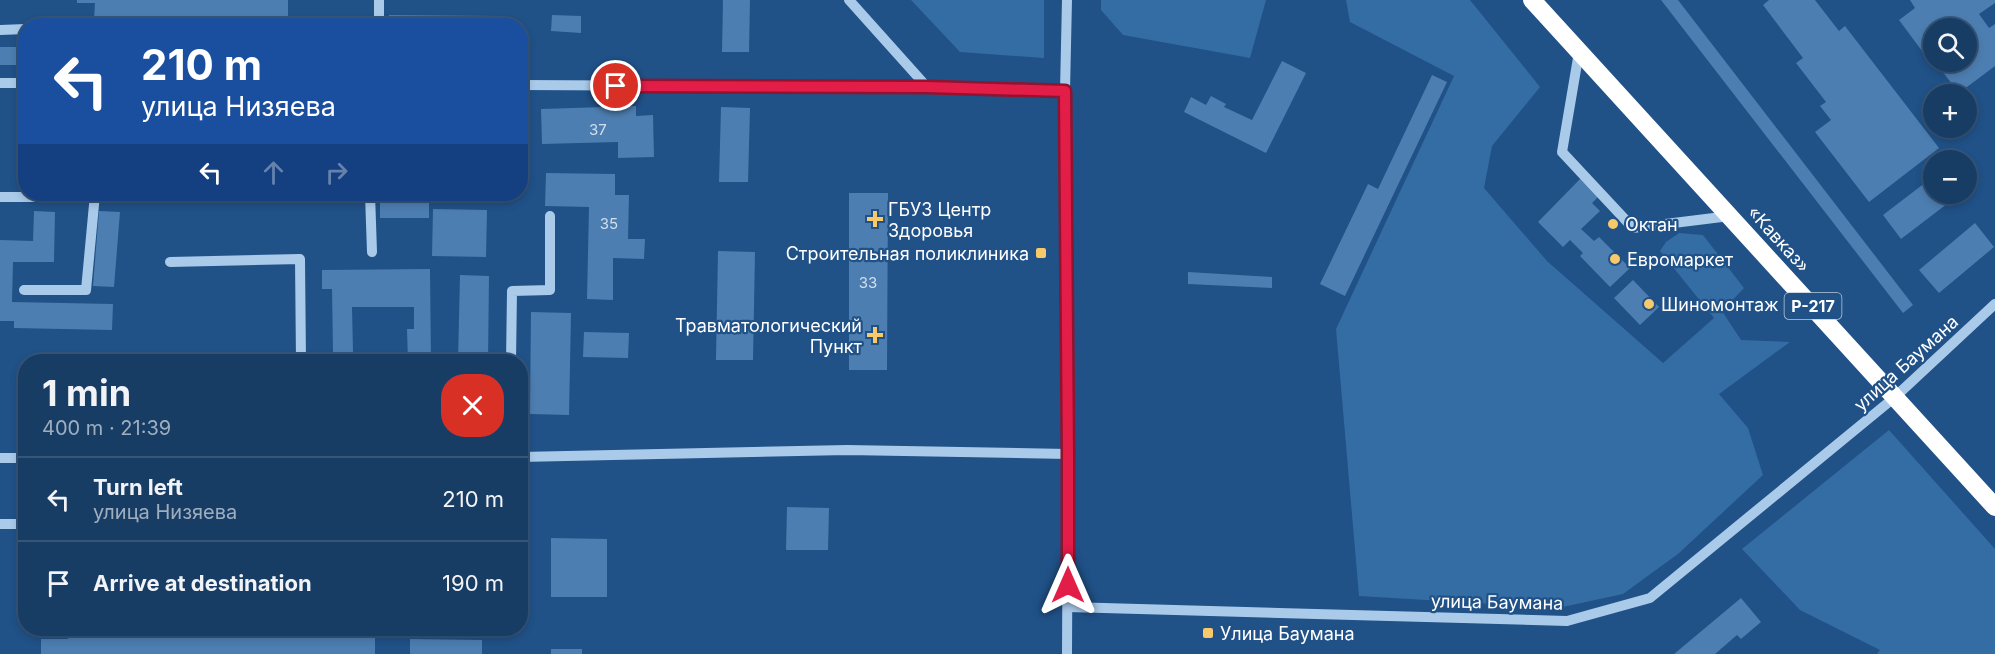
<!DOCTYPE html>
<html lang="en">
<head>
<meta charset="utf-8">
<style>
  body { margin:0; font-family:Inter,sans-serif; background:#21446b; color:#f1f3f6; height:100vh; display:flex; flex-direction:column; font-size:22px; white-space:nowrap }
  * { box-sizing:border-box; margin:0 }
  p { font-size:20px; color:#9faebf }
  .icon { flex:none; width:33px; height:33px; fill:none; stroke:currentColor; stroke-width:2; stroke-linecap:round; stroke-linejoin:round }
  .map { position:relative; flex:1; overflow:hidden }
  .sheet { position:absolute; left:18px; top:354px; width:510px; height:282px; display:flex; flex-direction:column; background:#183d65; border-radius:24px; box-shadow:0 3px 9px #0003,0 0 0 2px #365679 }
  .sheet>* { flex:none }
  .top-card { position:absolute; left:18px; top:18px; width:510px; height:183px; border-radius:24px; box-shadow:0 3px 9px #0003,0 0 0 2px #365679; background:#1a4fa0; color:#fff; overflow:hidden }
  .tools { position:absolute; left:1923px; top:18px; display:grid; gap:12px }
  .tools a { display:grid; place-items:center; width:54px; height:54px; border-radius:50%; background:#183d65; box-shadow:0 3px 9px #0003,0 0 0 2px #365679; font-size:30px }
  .pin { position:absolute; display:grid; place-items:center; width:51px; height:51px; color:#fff; margin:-26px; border:3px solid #fff; border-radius:50%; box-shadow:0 2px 6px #0007 }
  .me { position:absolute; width:66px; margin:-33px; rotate:0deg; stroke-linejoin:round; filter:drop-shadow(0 0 4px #0008) }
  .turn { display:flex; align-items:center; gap:21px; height:126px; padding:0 24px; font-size:27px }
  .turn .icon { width:78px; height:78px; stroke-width:2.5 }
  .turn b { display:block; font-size:42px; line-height:51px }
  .lanes { display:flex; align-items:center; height:57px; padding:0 24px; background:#0003; justify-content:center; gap:30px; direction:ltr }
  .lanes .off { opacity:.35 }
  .round { display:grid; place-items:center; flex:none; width:63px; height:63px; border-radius:24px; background:#21446b }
  .head { display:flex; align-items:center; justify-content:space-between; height:102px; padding:0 24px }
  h1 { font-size:36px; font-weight:700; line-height:45px }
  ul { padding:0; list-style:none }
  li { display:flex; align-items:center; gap:18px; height:84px; padding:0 24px; border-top:2px solid #365679 }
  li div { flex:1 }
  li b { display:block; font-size:22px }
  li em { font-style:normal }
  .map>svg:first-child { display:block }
</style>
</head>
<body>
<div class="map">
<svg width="1995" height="654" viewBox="0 0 1995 654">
  <rect width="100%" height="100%" fill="#205187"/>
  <g fill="#346ca4">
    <polygon points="911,0 1044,0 1044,58 960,52"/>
    <polygon points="1101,0 1266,0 1250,58 1123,35 1101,10"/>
    <polygon points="1346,0 1470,0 1540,87 1492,146 1484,188 1547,261 1663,363 1714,318 1660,251 1666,242 1679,233 1703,235 1744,288 1722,311 1741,340 1790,342 1719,394 1748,428 1763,475 1678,554 1623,594 1558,608 1359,596 1336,329 1454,76 1350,22"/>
    <polygon points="1889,430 1995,549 1995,654 1877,654 1880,650 1800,610 1742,549"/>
  </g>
  <g fill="#4d7eb1">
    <polygon points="77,0 288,0 288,22 94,20 95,3 77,3"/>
    <polygon points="723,0 750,0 749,52 722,52"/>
    <polygon points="1661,0 1678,0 1913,305 1903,313"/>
    <polygon points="1769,0 1815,0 1839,31 1845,26 1939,148 1869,202 1815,132 1831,120 1820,106 1826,102 1796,63 1803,58 1763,5"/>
    <polygon points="1910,0 1995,0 1995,3 1979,14 1989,28 1995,24 1995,66 1959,93 1935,62 1966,62 1966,28 1934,28 1934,59 1928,52 1925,55 1899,20 1915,8"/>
    <polygon points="389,15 496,16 496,26 389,26"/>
    <polygon points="552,15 581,16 581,33 551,31"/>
    <rect x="0" y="47" width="26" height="18"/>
    <polygon points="1282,61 1306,73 1266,153 1184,112 1191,97 1206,105 1211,96 1226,104 1224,107 1252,120"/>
    <polygon points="1432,75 1447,82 1345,296 1320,284 1368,184 1378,189"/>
    <polygon points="636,106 636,116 653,115 654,157 618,158 618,142 542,144 541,109"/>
    <polygon points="721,107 750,108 748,182 719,182"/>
    <polygon points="546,173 615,174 615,195 629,195 628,239 645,239 644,259 613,258 613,300 587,299 589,207 545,206"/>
    <polygon points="1934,176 1934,194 1960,194 1901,239 1883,215"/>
    <polygon points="1581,178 1599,196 1592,203 1600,211 1581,229 1594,241 1599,237 1630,268 1610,287 1580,256 1583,253 1570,240 1563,247 1538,222"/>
    <polygon points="849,193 888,193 887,370 849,370"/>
    <polygon points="429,195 429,218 380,218 380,196"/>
    <polygon points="433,209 487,210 486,257 432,256"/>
    <polygon points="34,211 55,212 54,262 13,262 12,302 113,304 112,330 14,328 14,321 0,321 0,240 33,241"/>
    <polygon points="99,211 120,212 114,287 93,286"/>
    <polygon points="1975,223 1994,247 1939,293 1919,270"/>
    <polygon points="718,251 755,252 753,360 716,360"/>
    <polygon points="430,269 431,362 408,362 407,329 414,329 414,307 352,307 353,352 333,352 332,289 322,289 322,270"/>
    <polygon points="1188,272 1272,277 1272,288 1188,284"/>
    <polygon points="460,275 489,276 488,362 458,362"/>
    <polygon points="1633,280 1659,307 1640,325 1614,298"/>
    <polygon points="531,312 571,313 569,415 530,414"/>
    <polygon points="584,332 629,333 628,358 583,357"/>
    <polygon points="787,507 829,508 828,550 786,550"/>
    <polygon points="551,538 607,539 607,597 551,597"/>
    <polygon points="1741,598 1761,622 1741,639 1737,635 1715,654 1674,654"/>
    <polygon points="68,628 375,628 375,654 41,654 41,639 68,639"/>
    <polygon points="410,639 482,640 482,654 410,654"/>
    <rect x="551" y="649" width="31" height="5"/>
  </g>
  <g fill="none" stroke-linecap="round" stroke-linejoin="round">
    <g stroke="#aacaea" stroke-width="10">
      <polyline points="849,0 927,87"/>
      <polyline points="1067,0 1065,91 1068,454 1067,654"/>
      <polyline points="379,26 379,0"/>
      <polyline points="0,30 26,29"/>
      <polyline points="1579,52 1562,152 1633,228 1730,216"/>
      <polyline points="0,83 26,83"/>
      <polyline points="520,85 927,87 1065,91"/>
      <polyline points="370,194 372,252"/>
      <polyline points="0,197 79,197 79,194"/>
      <polyline points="170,262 300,259 301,362"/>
      <polyline points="24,290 86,290 95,194"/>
      <polyline points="511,362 512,291 550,290 550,216"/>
      <polyline points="520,457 847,450 1068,454"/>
      <polyline points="0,458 26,458"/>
      <polyline points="0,524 26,524"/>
      <polyline points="1068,607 1567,621 1650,598 1895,397 1995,304"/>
    </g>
    <polyline stroke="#fff" stroke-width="18" points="1532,0 1995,507"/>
  </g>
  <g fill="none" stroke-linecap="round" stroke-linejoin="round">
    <defs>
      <polyline id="route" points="616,86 927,87 1065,91 1068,454 1068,585"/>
    </defs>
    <use href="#route" stroke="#92132f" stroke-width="15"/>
    <use href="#route" stroke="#e11d48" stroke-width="10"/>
  </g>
  <g fill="#f7c96b" stroke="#205187" stroke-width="2">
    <path d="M872 210h6v6h6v6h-6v6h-6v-6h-6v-6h6z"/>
    <circle cx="1613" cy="224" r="6"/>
    <rect x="1035" y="247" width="12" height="12" rx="3"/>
    <circle cx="1615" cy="259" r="6"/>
    <circle cx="1649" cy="304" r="6"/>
    <path d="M872 326h6v6h6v6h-6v6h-6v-6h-6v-6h6z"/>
    <rect x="1202" y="627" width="12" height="12" rx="3"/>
  </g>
  <g text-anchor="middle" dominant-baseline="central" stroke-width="4.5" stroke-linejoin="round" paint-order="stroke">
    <g font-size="15" fill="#d2dfec">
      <text x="598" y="129">37</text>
      <text x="609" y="223">35</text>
      <text x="868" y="282">33</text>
    </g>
    <rect fill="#205187" stroke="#bccbdb" stroke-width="1.5" x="1784.5" y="293" width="57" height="26" rx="4.5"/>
    <g font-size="16" font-weight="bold" fill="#fff">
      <text x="1813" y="306">Р-217</text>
    </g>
    <g font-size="18" fill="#fff" stroke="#205187" text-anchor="start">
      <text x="888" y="209">ГБУЗ Центр<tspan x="888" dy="21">Здоровья</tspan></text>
      <text x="1625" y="224">Октан</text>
      <text x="1029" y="253" text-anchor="end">Строительная поликлиника</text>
      <text x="1627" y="259">Евромаркет</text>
      <text x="1661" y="304">Шиномонтаж</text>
      <text x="862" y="325" text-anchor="end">Травматологический<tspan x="862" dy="21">Пункт</tspan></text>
      <text x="1220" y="633">Улица Баумана</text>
    </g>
    <g font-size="18" fill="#fff" stroke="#205187">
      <text transform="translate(1779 239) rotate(48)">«Кавказ»</text>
      <text transform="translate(1906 363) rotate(-42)">улица Баумана</text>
      <text transform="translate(1497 602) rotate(1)">улица Баумана</text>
    </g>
  </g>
</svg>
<div class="tools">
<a><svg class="icon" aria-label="search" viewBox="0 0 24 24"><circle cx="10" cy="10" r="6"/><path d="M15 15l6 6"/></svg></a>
<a>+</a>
<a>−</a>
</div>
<div class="pin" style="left:616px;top:86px;background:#d93025"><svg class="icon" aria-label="arrive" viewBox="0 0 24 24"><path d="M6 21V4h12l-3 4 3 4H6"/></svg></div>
<svg class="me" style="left:1068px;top:585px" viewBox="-20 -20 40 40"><path d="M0-17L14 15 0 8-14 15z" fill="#e11d48" stroke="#fff" stroke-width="4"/></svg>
<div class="top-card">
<div class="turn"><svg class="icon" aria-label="left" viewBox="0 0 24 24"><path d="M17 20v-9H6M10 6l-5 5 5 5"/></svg><div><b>210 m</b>улица Низяева</div></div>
<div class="lanes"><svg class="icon" aria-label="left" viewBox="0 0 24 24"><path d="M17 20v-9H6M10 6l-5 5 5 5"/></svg><svg class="icon off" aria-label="ahead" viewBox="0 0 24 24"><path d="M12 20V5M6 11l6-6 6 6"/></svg><svg class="icon off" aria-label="right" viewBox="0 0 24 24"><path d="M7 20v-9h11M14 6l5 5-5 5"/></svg></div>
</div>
<section class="sheet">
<div class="head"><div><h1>1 min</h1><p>400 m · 21:39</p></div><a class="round" style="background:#d93025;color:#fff"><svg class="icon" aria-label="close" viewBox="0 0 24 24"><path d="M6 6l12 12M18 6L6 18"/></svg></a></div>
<ul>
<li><svg class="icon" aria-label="left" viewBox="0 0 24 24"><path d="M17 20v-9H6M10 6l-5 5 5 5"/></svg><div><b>Turn left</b><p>улица Низяева</p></div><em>210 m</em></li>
<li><svg class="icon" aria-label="arrive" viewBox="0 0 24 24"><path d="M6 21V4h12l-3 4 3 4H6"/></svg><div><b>Arrive at destination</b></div><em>190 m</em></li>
</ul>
</section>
</div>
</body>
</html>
